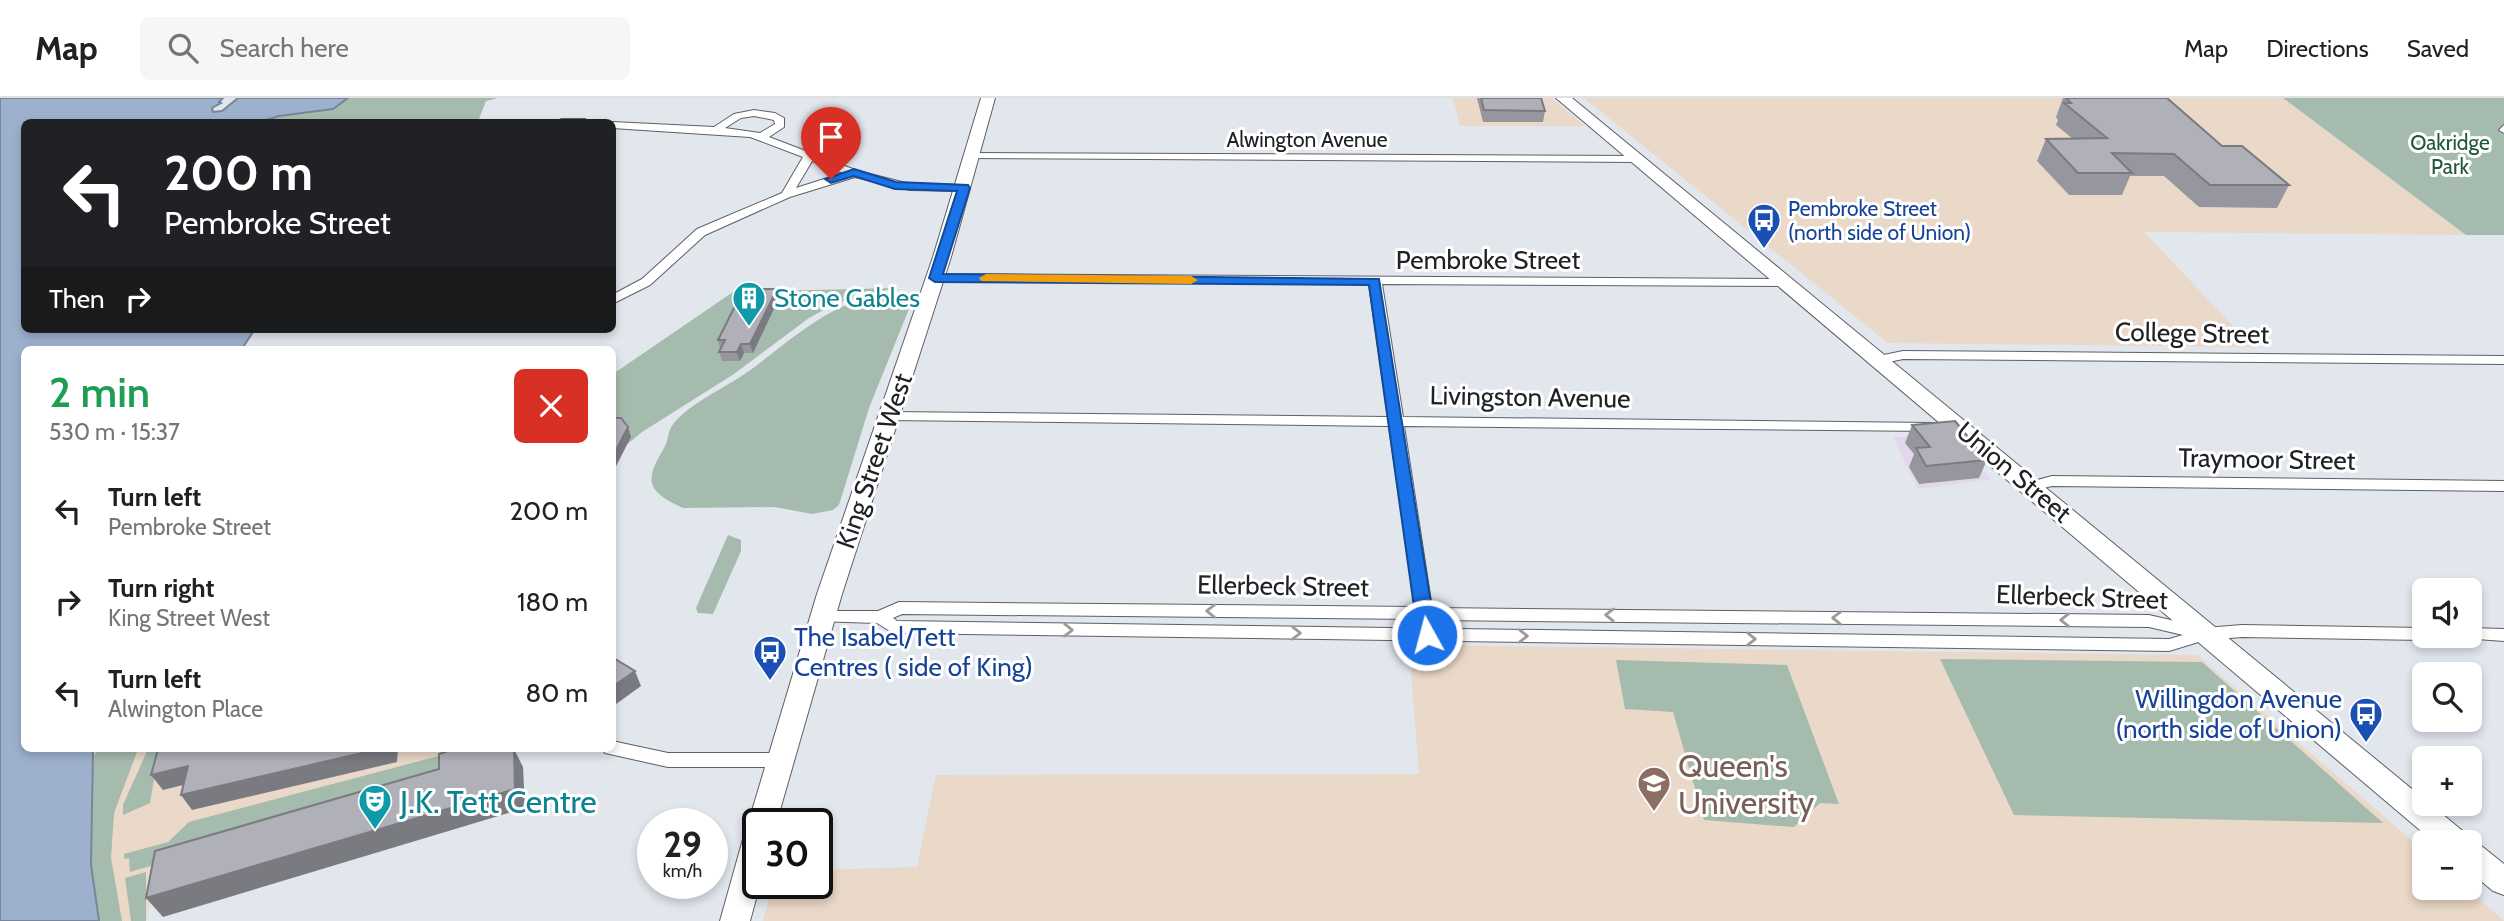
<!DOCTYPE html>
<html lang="en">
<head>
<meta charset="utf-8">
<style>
  body { margin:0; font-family:Cabin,sans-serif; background:#f6f6f6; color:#202124; height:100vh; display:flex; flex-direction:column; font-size:26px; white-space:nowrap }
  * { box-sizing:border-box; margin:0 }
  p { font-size:23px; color:#757577 }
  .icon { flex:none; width:38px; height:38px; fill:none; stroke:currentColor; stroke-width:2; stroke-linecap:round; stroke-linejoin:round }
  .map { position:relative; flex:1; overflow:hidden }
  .sheet { position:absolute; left:21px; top:248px; width:595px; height:406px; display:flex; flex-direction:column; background:#fff; border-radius:10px; box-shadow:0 4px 10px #0003 }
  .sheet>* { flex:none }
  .top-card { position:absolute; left:21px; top:21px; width:595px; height:214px; border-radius:10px; box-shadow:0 4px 10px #0003; background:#202124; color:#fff; overflow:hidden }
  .tools { position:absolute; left:2412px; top:480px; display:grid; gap:14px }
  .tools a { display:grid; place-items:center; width:70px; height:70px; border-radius:10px; background:#fff; box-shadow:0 4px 10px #0003; font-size:35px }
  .speed { position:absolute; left:637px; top:710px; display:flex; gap:14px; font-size:35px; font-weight:700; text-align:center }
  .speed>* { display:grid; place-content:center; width:91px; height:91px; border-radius:50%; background:#fff; box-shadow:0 4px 10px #0003; line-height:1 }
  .speed small { font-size:18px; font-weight:400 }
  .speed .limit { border:4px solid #111; border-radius:10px; background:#fff; color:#111 }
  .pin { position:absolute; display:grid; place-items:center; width:60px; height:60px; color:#fff; margin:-72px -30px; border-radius:50% 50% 50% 0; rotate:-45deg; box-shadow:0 0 7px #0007 }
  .pin .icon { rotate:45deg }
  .me { position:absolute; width:77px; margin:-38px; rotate:353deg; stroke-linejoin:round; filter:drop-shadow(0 0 5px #0008) }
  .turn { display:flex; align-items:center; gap:24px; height:147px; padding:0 28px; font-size:32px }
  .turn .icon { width:91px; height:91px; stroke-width:2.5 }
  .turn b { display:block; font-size:49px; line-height:60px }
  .then { display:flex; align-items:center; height:66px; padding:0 28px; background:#0003; gap:14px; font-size:26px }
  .round { display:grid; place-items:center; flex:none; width:74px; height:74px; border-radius:10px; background:#f6f6f6 }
  .overview { display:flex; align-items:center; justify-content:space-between; height:119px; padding:0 28px }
  h1 { font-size:42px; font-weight:600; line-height:52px; color:#1e9e55 }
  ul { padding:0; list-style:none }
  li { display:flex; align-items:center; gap:21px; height:91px; padding:0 28px }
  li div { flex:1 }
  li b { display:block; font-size:26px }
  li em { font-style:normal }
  header { display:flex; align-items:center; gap:42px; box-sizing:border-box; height:98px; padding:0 35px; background:#fff; border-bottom:2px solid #e0e0e0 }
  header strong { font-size:33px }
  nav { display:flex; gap:38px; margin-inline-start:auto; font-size:24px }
  .search { width:490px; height:63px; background:#f6f6f6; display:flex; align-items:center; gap:18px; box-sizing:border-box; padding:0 24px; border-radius:10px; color:#757577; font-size:26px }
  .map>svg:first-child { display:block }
</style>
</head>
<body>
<header>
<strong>Map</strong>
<div class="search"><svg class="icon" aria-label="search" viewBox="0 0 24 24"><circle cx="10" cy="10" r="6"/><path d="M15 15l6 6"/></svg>Search here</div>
<nav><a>Map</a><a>Directions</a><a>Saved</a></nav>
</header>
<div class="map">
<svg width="2504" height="823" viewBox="0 0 2504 823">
  <rect width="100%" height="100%" fill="#e2e6ed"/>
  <polygon fill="#e2d7eb" points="1893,339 1944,339 1954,342 1991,381 1918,391"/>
  <g fill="#ead8c8">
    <polygon points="1453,0 1551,0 1585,28 1460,28"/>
    <polygon points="1584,0 2283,0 2466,137 2144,134 2253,249 1888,245"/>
    <polygon points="1409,547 2197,557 2424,753 2424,789 2465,789 2504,823 763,823 773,786 817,786 817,772 917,769 936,677 1419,676"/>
    <polygon points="93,651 525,651 162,755 146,823 99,823 91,767"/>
  </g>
  <g fill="#a5bbad">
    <polygon points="348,0 498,0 486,3 479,21 487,24 260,24 279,18 333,11"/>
    <polygon points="2283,0 2504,0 2504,137 2466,137"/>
    <polygon points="895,190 836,205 809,220 734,276 642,334 613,358 613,276 733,194"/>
    <path d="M 904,197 L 913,201 L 869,310 L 839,407 L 833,412 L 812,416 L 775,409 L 683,410 C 645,393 645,382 664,350 C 669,342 667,333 674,325 C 690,305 727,289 749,273 C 781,250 809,223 846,207 C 865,199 884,199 904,197 Z"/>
    <polygon points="728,437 741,442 741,453 713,516 698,515 696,510"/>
    <polygon points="1940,561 2202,564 2383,725 2014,717"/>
    <polygon points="1616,562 1787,567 1839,706 1820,705 1794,729 1704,722 1673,614 1625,611"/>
    <polygon points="99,651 138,651 114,715 111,760 122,823 99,823 91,767 93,659"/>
    <polygon points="148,651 159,651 150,705 123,717 123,707"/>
    <polygon points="450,655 469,662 161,765 130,774 129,760 124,761 124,756 168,744 189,724"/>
    <polygon points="146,774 146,823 131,823 125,780"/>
  </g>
  <polygon fill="#9db1ce" stroke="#78869b" stroke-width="2" points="0,0 223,0 219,4 221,5 212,10 213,14 222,13 238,0 348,0 333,11 279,18 260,24 24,24 24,231 255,231 241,252 24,252 24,651 93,651 91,767 99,823 0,823"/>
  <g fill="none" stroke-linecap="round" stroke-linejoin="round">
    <defs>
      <g id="street">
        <path d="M 754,12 L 775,15 L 784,20 L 784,29 L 769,39 L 858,73 L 910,86 L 964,87 L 970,90 L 964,93 L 910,92 L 855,79 L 790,99 L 705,137 L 650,187 L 612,206 L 612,197 L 642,181 L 697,131 L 782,95 L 803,59 L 750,39 L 612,30 L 612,24 L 609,24 L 612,24 L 714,29 L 734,16 ZM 754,18 L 774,22 L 775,26 L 760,35 L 725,30 L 741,20 ZM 812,63 L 843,75 L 796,90 Z"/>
        <polygon points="561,21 585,21 590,24 556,24"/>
        <polygon points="2504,27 2504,35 2499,32"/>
        <polygon points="974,55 1639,58 1645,61 1639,64 970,60 970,56"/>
        <path d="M 935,176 L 1788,181 L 1792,182 L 1792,188 L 1382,186 L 1403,319 L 1932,325 L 1939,329 L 1932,333 L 1404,328 L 1432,510 L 2149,517 L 2205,530 L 2242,527 L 2424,530 L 2424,537 L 2432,537 L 2424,542 L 2242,539 L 2205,542 L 2169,553 L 893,535 L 877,525 L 816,523 L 813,519 L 816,515 L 822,513 L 878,513 L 899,504 L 1415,509 L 1389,328 L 888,322 L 881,318 L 888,314 L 1388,319 L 1369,186 L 931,183 L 931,177 ZM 902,516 L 1417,521 L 1420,528 L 1432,528 L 1434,522 L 2149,529 L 2183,537 L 2169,541 L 897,523 L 893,520 Z"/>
        <polygon points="1903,253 2504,258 2504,266 1903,261 1879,266 1872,262 1874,259"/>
        <polygon points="2052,378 2504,383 2504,393 2052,388 2031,393 2023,388 2026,385"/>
        <polygon points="2469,530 2504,531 2504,543 2463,540 2461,537 2469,537"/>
        <polygon points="612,643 668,655 780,655 787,657 790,662 787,667 780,669 668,669 605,655 603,651 612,651"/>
      </g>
      <g id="secondary">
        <polygon points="981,0 995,0 951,159 842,496 776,726 758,726 758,786 760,786 750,823 720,823 743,741 750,732 748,726 817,496 933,159"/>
        <polygon points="1556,0 1572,0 2424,701 2424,705 2429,705 2465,735 2469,743 2479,746 2504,766 2504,797 2493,793 2469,773 2469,744 2434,744"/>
      </g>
    </defs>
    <use href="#street" stroke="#5d6067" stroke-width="2"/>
    <use href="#secondary" stroke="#5d6067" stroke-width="2"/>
    <use href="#street" fill="#fff" fill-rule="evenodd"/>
    <use href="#secondary" fill="#fff" fill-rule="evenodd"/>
  </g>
  <g fill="#96979e">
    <polygon points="1477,0 1541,0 1545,13 1543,24 1483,24"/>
    <polygon points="2063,0 2167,0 2222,48 2289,87 2277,110 2199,109 2164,78 2130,78 2122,97 2069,97 2037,63 2046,41 2073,41 2056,27 2058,22 2056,19"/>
    <polygon points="779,200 753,255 744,255 740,263 722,263 719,254 720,251 718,242 746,210"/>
    <polygon points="1912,327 1987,362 1979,380 1919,386 1909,369 1914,356 1905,345"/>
  </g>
  <g fill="#7a7b81">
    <polygon points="777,191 779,200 753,255 750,246"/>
    <polygon points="741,246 744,255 740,263 737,254"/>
    <polygon points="628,329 631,339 612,376 612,360"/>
    <polygon points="635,573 641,588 612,609 612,589"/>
    <polygon points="379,651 398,651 397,664 192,712 181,697"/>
    <polygon points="514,651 523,669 525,710 163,819 146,800"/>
    <polygon points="188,668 199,683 163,692 151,677"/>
  </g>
  <g fill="#afb0b8" stroke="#7a7b81" stroke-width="2">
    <polygon points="1481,0 1541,0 1545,13 1484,12"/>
    <polygon points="2066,0 2167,0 2222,48 2242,48 2289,87 2210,87 2174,56 2112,55 2132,75 2078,75 2046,41 2107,40 2064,5 2071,5"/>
    <polygon points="755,191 777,191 750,246 741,246 737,254 719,254 725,242 718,242 734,210 746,210"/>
    <polygon points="612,320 621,320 628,329 612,360"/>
    <polygon points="1955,323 1987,362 1926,368 1916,350 1930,349 1912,327"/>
    <polygon points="612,559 635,573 612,589"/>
    <polygon points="158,651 379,651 181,697 188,668 151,677"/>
    <polygon points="454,651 500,651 500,653 514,651 515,691 146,800 155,753 439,671 439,656"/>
  </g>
  <defs><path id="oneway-chevron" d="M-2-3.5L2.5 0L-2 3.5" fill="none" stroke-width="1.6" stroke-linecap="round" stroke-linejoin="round" transform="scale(1.75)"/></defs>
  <g stroke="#9b9b9c">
    <use href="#oneway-chevron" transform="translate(1211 513) rotate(-179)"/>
    <use href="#oneway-chevron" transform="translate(1610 517) rotate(-179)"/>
    <use href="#oneway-chevron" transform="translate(1837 520) rotate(-179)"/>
    <use href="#oneway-chevron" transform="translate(2065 522) rotate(-179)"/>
    <use href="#oneway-chevron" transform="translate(1068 532) rotate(1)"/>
    <use href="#oneway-chevron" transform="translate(1296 535) rotate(1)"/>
    <use href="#oneway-chevron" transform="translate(1523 538) rotate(1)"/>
    <use href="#oneway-chevron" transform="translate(1751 541) rotate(1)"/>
  </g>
  <polygon fill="#1a73e8" stroke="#114b97" stroke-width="2" points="854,71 896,84 968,87 970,90 943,176 1379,181 1436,537 1434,541 1421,541 1418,537 1369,187 935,184 929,180 957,93 895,91 854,78 831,85 825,81"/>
  <polygon fill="#f59e0b" points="986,176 1191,178 1198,182 1191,186 981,183 979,180"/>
  <defs>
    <symbol id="bus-pin" viewBox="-11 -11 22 30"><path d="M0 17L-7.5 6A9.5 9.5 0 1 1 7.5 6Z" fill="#1a4fb4" stroke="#fff"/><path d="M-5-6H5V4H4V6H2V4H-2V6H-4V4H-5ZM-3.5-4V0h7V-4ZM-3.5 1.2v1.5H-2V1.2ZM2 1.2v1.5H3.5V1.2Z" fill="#fff"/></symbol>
    <symbol id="building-pin" viewBox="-11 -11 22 30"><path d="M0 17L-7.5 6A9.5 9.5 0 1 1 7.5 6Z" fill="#0f9aa8" stroke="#fff"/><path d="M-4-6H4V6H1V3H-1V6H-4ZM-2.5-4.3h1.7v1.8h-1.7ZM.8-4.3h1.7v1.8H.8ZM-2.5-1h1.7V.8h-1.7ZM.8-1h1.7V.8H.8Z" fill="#fff"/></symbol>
    <symbol id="university-pin" viewBox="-11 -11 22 30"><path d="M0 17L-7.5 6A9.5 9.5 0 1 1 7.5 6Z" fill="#8d6e63" stroke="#fff"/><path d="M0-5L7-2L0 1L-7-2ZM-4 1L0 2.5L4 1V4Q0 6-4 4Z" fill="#fff"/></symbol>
    <symbol id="theatre-pin" viewBox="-11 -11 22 30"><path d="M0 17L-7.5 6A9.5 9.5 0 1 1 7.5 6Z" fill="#0f9aa8" stroke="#fff"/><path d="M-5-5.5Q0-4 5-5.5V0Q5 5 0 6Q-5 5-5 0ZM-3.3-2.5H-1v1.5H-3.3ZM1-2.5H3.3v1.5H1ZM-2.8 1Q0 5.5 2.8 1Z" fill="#fff"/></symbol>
  </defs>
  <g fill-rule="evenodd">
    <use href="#bus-pin" x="1745" y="103" width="38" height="52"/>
    <use href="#building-pin" x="730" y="181" width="38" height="52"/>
    <use href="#bus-pin" x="751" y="535" width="38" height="52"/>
    <use href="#bus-pin" x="2347" y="597" width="38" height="52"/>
    <use href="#university-pin" x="1635" y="666" width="38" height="52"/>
    <use href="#theatre-pin" x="356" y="684" width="38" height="52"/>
  </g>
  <g text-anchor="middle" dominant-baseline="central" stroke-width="6" stroke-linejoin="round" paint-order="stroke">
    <g font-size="21" fill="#202124" stroke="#fff">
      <text x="1307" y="41">Alwington Avenue</text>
    </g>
    <g font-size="21" fill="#1f583b" stroke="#fff">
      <text x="2450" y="44">Oakridge<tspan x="2450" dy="24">Park</tspan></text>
    </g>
    <g font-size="21" fill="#164399" stroke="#fff" text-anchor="start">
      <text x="1788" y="110">Pembroke Street<tspan x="1788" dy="24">(north side of Union)</tspan></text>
    </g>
    <g font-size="26" fill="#202124" stroke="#fff">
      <text x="1488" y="162">Pembroke Street</text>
      <text transform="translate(2192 235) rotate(1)">College Street</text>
      <text transform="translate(1530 299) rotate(1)">Livingston Avenue</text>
      <text transform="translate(2267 361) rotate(1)">Traymoor Street</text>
      <text transform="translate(874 363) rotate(-71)">King Street West</text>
      <text transform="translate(2014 374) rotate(40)">Union Street</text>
      <text transform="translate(1283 488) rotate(1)">Ellerbeck Street</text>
      <text transform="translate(2082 499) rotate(2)">Ellerbeck Street</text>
    </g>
    <g font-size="26" fill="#0d838f" stroke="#fff" text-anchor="start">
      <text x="774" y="200">Stone Gables</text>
    </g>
    <g font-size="26" fill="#164399" stroke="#fff" text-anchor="start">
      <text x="794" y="539">The Isabel/Tett<tspan x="794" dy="30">Centres ( side of King)</tspan></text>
      <text x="2342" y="601" text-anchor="end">Willingdon Avenue<tspan x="2342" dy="30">(north side of Union)</tspan></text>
    </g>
    <g font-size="32" fill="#785e54" stroke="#fff" text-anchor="start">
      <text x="1678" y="667">Queen's<tspan x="1678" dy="37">University</tspan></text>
    </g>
    <g font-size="32" fill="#0d838f" stroke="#fff" text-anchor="start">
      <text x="400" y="703">J.K. Tett Centre</text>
    </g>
  </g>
</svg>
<div class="tools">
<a><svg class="icon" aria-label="sound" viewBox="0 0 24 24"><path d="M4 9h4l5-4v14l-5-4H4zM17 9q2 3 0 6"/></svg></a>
<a><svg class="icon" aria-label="search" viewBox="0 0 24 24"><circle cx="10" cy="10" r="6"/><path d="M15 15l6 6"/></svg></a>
<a>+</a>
<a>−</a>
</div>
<div class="speed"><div>29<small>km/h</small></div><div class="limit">30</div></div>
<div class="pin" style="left:831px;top:81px;background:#d93025"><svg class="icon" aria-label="arrive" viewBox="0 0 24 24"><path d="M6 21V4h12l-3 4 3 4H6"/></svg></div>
<svg class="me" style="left:1427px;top:537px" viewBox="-20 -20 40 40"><circle r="17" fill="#1a73e8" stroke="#fff" stroke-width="3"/><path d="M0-11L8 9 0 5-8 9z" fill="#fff"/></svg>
<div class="top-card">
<div class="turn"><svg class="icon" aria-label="left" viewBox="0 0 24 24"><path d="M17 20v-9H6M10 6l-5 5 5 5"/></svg><div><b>200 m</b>Pembroke Street</div></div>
<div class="then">Then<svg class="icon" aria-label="right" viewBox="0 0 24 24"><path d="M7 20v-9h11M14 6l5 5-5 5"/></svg></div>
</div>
<section class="sheet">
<div class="overview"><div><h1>2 min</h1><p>530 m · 15:37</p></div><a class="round" style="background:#d93025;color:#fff"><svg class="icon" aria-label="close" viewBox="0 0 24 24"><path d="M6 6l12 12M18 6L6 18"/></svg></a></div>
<ul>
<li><svg class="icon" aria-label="left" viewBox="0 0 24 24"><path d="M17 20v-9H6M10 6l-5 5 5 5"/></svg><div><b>Turn left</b><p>Pembroke Street</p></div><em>200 m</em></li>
<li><svg class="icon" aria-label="right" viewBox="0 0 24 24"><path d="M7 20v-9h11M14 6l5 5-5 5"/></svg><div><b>Turn right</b><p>King Street West</p></div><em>180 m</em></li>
<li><svg class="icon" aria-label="left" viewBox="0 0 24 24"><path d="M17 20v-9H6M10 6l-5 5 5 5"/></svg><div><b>Turn left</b><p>Alwington Place</p></div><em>80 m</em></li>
</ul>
</section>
</div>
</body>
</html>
